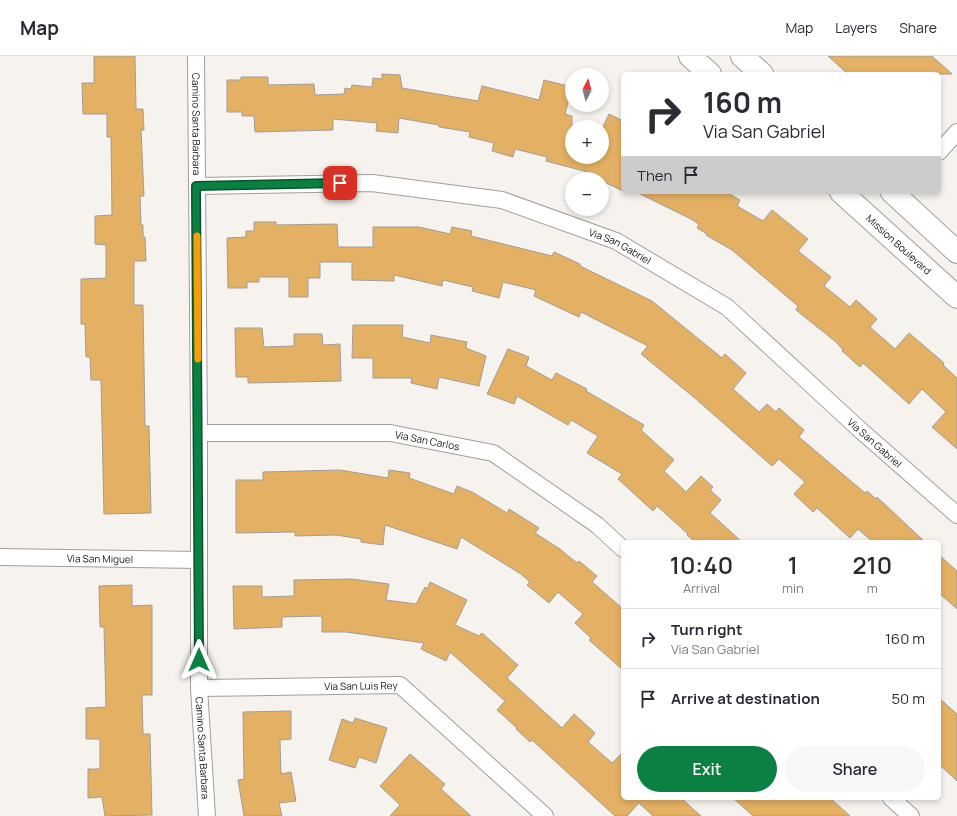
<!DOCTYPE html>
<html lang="en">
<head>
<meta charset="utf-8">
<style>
  body { margin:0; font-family:Manrope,sans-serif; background:#f7f7f7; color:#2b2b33; height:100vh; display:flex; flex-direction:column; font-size:15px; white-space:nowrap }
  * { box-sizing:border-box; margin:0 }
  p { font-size:13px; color:#7c7c81 }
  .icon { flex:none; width:22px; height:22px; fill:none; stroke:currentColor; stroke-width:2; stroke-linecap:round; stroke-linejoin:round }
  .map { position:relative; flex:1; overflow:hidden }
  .drawer { position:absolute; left:621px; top:484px; width:320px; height:260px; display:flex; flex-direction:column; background:#fff; border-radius:6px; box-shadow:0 2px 6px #0003 }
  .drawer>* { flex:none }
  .guide { position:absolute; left:621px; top:16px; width:320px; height:122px; border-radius:6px; box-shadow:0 2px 6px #0003; background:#fff; color:#2b2b33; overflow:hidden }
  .needle { width:26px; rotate:6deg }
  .fabs { position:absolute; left:565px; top:12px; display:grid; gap:8px }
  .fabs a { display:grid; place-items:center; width:44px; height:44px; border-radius:50%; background:#fff; box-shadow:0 2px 6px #0003; font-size:20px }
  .pin { position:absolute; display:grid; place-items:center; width:34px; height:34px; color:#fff; margin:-17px; border-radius:8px; box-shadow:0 2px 6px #0006 }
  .me { position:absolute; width:44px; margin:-22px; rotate:0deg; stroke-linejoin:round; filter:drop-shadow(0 0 3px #0008) }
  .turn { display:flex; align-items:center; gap:14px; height:84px; padding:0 16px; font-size:18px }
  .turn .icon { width:52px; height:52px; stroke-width:2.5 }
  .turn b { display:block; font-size:28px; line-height:34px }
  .then { display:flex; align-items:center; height:38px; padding:0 16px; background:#0003; gap:8px; font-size:15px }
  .eta { display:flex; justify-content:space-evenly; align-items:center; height:68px; text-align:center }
  .eta b { font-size:24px; font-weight:600; line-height:28px }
  .cta { display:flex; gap:8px; margin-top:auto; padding:8px 16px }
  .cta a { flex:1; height:46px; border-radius:24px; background:#0b8043; color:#fff; font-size:16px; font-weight:600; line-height:46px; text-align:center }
  .cta a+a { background:#f7f7f7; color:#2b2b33 }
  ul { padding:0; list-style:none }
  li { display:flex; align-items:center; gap:12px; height:60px; padding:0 16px; border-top:1px solid #e1e1e2 }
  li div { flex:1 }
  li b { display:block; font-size:15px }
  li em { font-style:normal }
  header { display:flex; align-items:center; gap:24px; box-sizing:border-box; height:56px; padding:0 20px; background:#fff; border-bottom:1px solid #e1e1e2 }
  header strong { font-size:19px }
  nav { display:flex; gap:22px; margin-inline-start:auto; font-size:14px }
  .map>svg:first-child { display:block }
</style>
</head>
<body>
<header>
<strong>Map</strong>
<nav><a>Map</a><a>Layers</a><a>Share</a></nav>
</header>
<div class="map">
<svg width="957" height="760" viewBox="0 0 957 760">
  <rect width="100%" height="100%" fill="#f6f2ed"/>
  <g fill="#e4b063" stroke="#a19d98">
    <polygon points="94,0 135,0 136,53 143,53 144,74 141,74 144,140 140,140 141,169 143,169 143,181 145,181 146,205 134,205 134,249 143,249 145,370 149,370 151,457 104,458 101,324 91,324 90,301 86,301 85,268 81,268 81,223 106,222 106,189 95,188 95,160 112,159 111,81 107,81 107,58 83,58 82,27 94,27"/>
    <polygon points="828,0 932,0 952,18 848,18"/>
    <polygon points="382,18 400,19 402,32 478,45 482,30 539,44 544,24 572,31 565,58 572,60 572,101 602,101 602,73 609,58 623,65 623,135 602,125 602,123 593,121 595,118 546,105 547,101 515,93 513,101 492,95 494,87 469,81 470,76 439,71 439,69 399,62 398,77 376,75 377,67 333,63 333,74 255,76 254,60 242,60 242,56 227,56 227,24 241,24 241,21 268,21 268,29 314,28 315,39 344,38 345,32 351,33 352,29 372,31 373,22 382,23"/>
    <polygon points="636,136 726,136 740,144 737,150 763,165 772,154 808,183 798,195 831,221 824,230 850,251 856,244 877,263 870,271 895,293 909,277 944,307 943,309 957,322 957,393 932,371 946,356 922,333 909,348 863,307 860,311 842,295 843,294 836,286 796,254 798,250 732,194 706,179 707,178 697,172 699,168 691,163"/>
    <polygon points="254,166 276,166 276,169 337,168 338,191 373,191 373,171 419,171 450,178 452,171 472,175 471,180 552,200 554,196 580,208 580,210 652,245 722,302 725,298 746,317 733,333 759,356 767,348 776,356 779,352 804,374 799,381 865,437 867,435 876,443 877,441 925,486 873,486 858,473 850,482 817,452 813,456 794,438 805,426 779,403 772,410 696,343 641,298 648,290 581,256 579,261 534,240 536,234 503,226 499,242 472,235 473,231 443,224 442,230 394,219 394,225 352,224 352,206 320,206 320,222 308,222 308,241 289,241 289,221 259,221 259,226 247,226 247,232 228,232 227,182 246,181 246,175 254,175"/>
    <polygon points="353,269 403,269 402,281 430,287 431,279 467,286 466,292 486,300 479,330 439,321 437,333 411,327 412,322 373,322 373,302 352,302"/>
    <polygon points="235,272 262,272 264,291 294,290 294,278 322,278 323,289 340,288 341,325 248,327 248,321 236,321"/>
    <polygon points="508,293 529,301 526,310 552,324 556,317 587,333 586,335 644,369 641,374 674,404 664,415 686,436 701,420 713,431 710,434 721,444 710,457 742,486 695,486 687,479 688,478 657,450 653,455 618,423 622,418 587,397 598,380 571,364 568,369 517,340 514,348 487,338"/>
    <polygon points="340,414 388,422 389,414 410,417 409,422 454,438 457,430 474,437 507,457 509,453 539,472 535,477 560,493 577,507 579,505 597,520 592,526 623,553 623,614 589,584 591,582 575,567 583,558 558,536 549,547 527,529 530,526 521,518 461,481 457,493 385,469 383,489 361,486 361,483 336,479 295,480 295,476 236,477 236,424 263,424 263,416"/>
    <polygon points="939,499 957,515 957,553 939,537"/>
    <polygon points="352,523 389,528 386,544 416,548 425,531 427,533 430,526 467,544 455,569 479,580 482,577 518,609 507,622 562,672 574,658 595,677 588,686 612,707 623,696 623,742 681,742 701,760 653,760 639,747 627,760 615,760 532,684 530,686 516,673 517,672 497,654 505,645 450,596 446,605 421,593 424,587 346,576 322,576 322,560 282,561 282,571 234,573 233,530 262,530 262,541 294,540 294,524"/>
    <polygon points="132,529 132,550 152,549 152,639 142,639 143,678 150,678 152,759 105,760 102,741 88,742 88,713 100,713 100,683 86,683 86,652 106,651 104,571 100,571 99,530"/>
    <polygon points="939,642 957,658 957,725 939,708"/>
    <polygon points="291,655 291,683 280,684 281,718 291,716 296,745 279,747 282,760 244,760 238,724 244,723 243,656"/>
    <polygon points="355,662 387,672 376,707 359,701 355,712 329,704 342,663 353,667"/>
    <polygon points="410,698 445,728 441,733 471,760 390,760 400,749 380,730"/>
    <polygon points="733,742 830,742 850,760 753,760"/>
  </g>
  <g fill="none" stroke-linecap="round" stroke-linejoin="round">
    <defs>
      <g id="street">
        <path id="s1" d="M 196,0 L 199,377 L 199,632 L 207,760"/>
        <polyline points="939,96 957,76"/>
        <path id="s2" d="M 197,130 L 372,127 L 502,144 L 616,185 L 727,251 L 858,372 L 957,459"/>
        <path id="s3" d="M 199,377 L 390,377 L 493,397 L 597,469 L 623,493"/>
        <path id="s4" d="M 0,501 L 199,504"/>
        <path id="s5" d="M 199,632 L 400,629 L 545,760"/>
        <polyline points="891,742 911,760"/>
      </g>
      <g id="primary">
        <polyline points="690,0 710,18"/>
        <polyline points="742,0 762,18"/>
        <path id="s6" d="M 841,136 L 957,241"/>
        <polyline points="892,136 957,196"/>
      </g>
    </defs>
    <use href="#street" stroke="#a29e99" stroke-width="18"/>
    <use href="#primary" stroke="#a29e99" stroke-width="24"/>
    <use href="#street" stroke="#fff" stroke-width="16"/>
    <use href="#primary" stroke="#fff" stroke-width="22"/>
  </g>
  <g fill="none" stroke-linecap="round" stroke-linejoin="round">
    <defs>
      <polyline id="route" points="199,604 196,130 340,127"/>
    </defs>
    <use href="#route" stroke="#07532c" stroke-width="10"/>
    <use href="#route" stroke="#0b8043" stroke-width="7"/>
    <polyline stroke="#f59e0b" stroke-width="7" points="197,180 198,303"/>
  </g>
  <g text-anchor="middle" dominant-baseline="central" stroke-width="3" stroke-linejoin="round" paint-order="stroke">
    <g font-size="10" fill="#151412" stroke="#f6f2ed">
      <text stroke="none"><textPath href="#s1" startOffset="68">Camino Santa Barbara</textPath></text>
      <text stroke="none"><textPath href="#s6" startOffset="78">Mission Boulevard</textPath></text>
      <text stroke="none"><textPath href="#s2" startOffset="433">Via San Gabriel</textPath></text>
      <text stroke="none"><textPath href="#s3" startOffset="229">Via San Carlos</textPath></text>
      <text stroke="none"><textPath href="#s2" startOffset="757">Via San Gabriel</textPath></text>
      <text stroke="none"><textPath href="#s4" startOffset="100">Via San Miguel</textPath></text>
      <text stroke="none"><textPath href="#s5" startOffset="162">Via San Luis Rey</textPath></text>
      <text stroke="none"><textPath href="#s1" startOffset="692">Camino Santa Barbara</textPath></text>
    </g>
  </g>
</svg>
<div class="fabs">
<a><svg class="needle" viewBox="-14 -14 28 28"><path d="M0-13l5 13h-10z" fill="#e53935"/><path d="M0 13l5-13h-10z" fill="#7c7c81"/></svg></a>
<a>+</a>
<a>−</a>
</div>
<div class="pin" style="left:340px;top:127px;background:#d93025"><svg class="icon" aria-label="arrive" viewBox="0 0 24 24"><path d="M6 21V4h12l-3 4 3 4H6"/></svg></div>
<svg class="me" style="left:199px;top:604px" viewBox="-20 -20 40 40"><path d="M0-17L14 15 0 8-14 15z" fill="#0b8043" stroke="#fff" stroke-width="4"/></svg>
<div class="guide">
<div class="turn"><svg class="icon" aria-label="right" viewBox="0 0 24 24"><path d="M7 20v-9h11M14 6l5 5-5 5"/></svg><div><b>160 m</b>Via San Gabriel</div></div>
<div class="then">Then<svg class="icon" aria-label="arrive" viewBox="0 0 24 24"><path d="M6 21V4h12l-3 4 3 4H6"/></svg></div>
</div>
<section class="drawer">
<div class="eta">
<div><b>10:40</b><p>Arrival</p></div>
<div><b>1</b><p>min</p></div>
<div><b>210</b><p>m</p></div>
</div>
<ul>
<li><svg class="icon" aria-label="right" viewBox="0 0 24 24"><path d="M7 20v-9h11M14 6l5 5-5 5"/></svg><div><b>Turn right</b><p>Via San Gabriel</p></div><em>160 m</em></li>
<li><svg class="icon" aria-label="arrive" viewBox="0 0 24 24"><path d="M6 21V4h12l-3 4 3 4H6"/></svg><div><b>Arrive at destination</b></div><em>50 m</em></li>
</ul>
<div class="cta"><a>Exit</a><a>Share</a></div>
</section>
</div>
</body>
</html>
